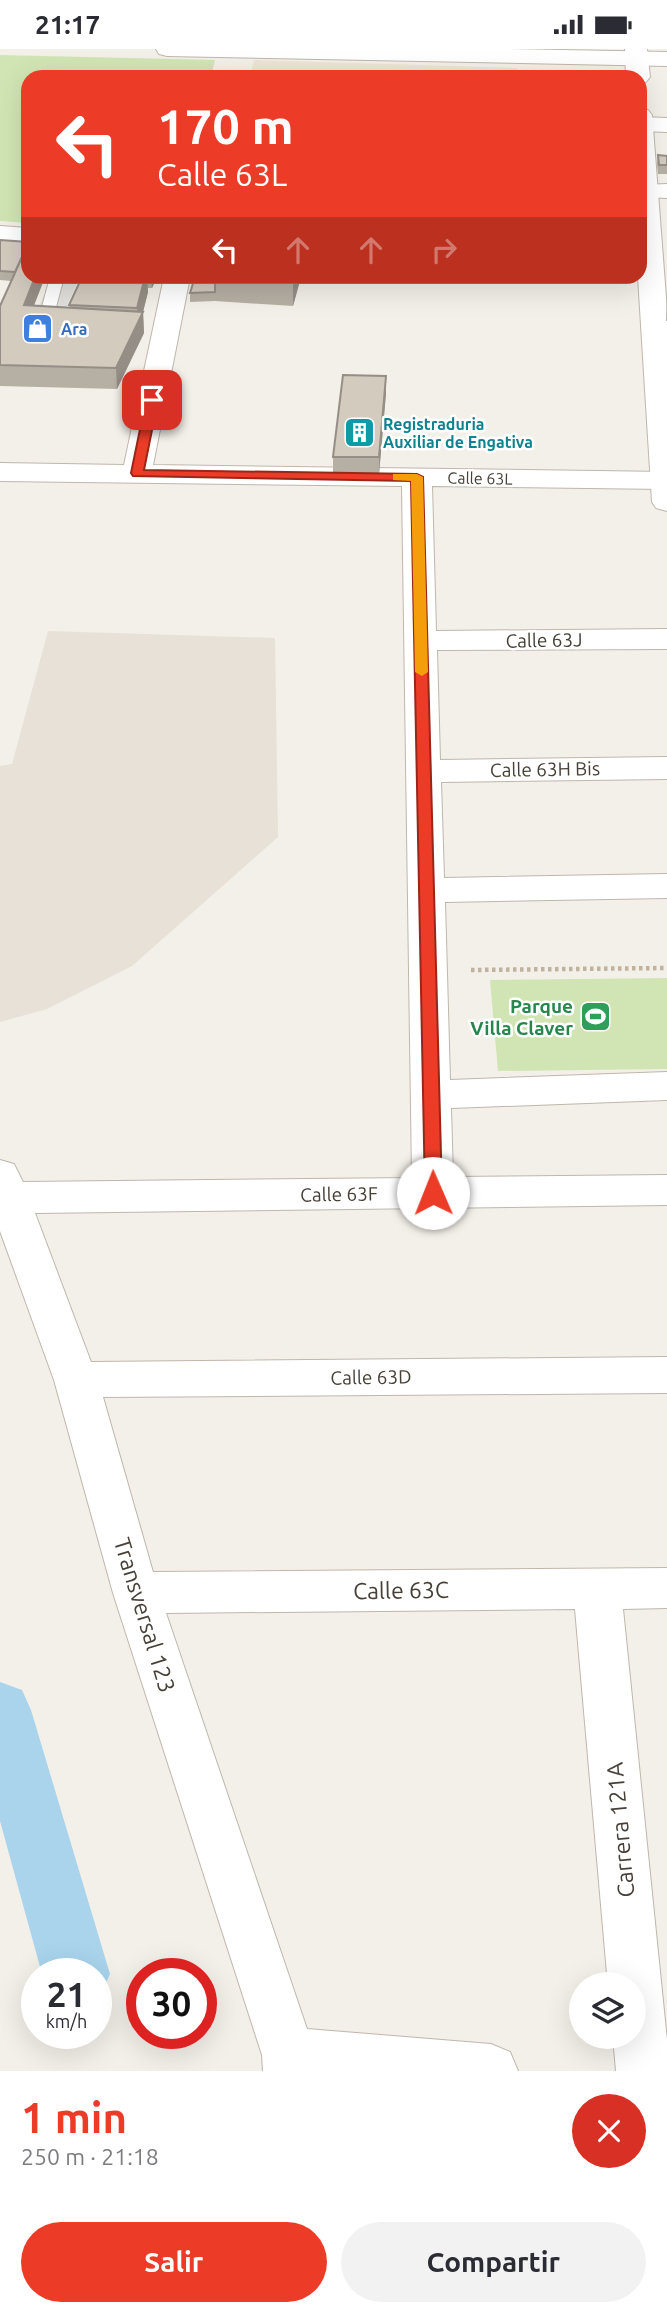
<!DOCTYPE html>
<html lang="es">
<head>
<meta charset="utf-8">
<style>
  body { margin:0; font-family:Ubuntu,sans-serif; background:#f2f2f3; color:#2b2b33; height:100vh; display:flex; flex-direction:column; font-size:26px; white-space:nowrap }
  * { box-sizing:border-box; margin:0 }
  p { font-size:23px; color:#7c7c81 }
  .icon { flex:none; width:38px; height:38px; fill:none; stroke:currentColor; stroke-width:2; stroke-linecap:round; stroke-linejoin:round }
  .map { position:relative; height:2022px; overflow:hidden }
  .side { display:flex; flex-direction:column; background:#fff; flex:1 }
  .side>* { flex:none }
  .top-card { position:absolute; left:21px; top:21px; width:626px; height:214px; border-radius:21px; box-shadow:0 7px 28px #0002; background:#ec3c27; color:#fff; overflow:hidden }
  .tools { position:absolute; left:569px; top:1923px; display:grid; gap:14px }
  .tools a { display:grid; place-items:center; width:77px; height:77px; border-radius:50%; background:#fff; box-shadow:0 7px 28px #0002; font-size:35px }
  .speed { position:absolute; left:21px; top:1909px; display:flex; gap:14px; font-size:35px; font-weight:700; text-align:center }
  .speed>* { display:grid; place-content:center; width:91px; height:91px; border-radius:50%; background:#fff; box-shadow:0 7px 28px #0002; line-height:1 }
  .speed small { font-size:18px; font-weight:400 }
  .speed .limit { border:10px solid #d22; background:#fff; color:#111 }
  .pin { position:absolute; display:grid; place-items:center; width:60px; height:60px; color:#fff; margin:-30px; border-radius:14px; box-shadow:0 4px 10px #0006 }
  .me { position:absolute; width:77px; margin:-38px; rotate:359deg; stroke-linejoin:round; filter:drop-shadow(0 0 5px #0008) }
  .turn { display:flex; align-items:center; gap:24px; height:147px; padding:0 21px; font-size:32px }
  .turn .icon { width:91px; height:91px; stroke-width:2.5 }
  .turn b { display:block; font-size:49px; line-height:60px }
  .lanes { display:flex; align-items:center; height:66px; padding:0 21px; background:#0003; justify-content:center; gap:35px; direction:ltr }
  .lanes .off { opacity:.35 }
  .round { display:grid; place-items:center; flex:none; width:74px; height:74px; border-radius:37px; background:#f2f2f3 }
  .headline { display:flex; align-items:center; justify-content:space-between; height:119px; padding:0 21px }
  h1 { font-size:42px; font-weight:700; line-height:52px; color:#ec3c27 }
  .primary-button { display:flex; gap:14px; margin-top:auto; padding:14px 21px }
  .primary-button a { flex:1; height:80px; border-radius:42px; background:#ec3c27; color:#fff; font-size:28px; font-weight:700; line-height:80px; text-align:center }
  .primary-button a+a { background:#f2f2f3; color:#2b2b33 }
  .status { display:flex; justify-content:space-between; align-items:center; height:49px; padding:0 35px; background:#fff; direction:ltr }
  .status svg { height:19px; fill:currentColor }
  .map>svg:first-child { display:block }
</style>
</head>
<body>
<div class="status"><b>21:17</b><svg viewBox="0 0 49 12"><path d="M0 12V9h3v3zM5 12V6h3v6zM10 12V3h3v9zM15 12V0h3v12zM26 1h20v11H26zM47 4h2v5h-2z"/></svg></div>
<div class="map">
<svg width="667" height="2022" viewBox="0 0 667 2022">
  <rect width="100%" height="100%" fill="#f3f0e9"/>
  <polygon fill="#e7e1d7" points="48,582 275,589 278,788 132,917 47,960 0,973 0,717 12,715"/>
  <polygon fill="#ece4d4" points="254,11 517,19 517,28 250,28"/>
  <g fill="#d1e5b4">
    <polygon points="0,6 215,11 211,28 28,28 28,174 0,172"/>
    <polygon points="667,929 667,1020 498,1022 490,931"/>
  </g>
  <polygon fill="#e2e0dd" points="52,228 80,228 58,276 31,275"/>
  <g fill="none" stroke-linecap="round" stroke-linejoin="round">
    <polygon fill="#a9d4ec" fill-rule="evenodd" points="0,1633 22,1641 31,1661 110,1925 100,1948 96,1950 96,1925 42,1925 0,1772"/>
    <defs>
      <polygon id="service" points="50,228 64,228 52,273 45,277 38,273"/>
      <g id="minor">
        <polygon points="156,0 509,0 667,3 667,17 167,7 159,5"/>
        <polygon points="640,68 667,69 667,83 640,82"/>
        <polygon points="667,135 667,149 640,148 640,136"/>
        <polygon points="164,228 190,228 153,416 667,423 665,440 432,437 436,582 667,580 667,600 437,601 440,711 667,708 667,730 441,733 444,829 667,825 667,849 445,853 450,1031 667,1023 667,1051 451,1059 453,1128 667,1126 667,1156 35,1164 91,1313 667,1308 667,1344 103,1348 153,1523 667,1519 667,1559 623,1560 667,1991 667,2022 616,2022 613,1988 634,1988 634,1936 608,1936 575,1560 166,1564 307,1980 491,1995 510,2003 518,2022 263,2022 262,2006 113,1544 54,1331 0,1182 0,1111 14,1115 23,1133 412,1129 402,437 0,432 0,414 124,416"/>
      </g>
      <g id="tertiary">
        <polygon points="625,0 647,0 650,28 646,33 640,34 640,28 626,28"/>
        <polygon points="640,59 648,61 652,66 667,261 667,462 656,459 652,453 638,228 640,228"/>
        <polygon points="0,177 28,179 28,195 0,193"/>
      </g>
    </defs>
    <use href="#service" stroke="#beb7ac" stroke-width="2"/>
    <use href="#minor" stroke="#beb7ac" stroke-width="2"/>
    <use href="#tertiary" stroke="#beb7ac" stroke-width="2"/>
    <polyline stroke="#bfb29e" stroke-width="4.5" stroke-dasharray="3.5 3.5" stroke-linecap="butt" points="471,921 667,919"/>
    <use href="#service" fill="#fff" fill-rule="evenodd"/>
    <use href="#minor" fill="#fff" fill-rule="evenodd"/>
    <use href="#tertiary" fill="#fff" fill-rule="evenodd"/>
  </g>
  <g fill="#b6afa4">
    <polygon points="658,106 667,107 667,125 658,125 657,115"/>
    <polygon points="0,191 28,228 45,228 34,256 70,259 69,256 82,228 157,228 152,239 148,239 148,243 143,263 144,284 117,340 0,337 0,257 11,232 0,231"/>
    <polygon points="195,228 301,228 293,257 215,252 190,253 190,244"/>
    <polygon points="667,237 667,272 666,272"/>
    <polygon points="386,344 379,425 333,424 333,408"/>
  </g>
  <g fill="#948e86">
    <polygon points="35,228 45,228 26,277 24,256"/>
    <polygon points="145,228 147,228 148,243 143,263 144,284 117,340 116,319 138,273 137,259"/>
    <polygon points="151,228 157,228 152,239"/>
    <polygon points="294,228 301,228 293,257 293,233"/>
    <polygon points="386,327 386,344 379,425 379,408"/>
  </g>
  <g fill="#d4cbbf" stroke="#948e86" stroke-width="2">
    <polygon points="658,106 667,107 667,116 659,116"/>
    <polygon points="0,191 28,193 28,195 15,223 0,222"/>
    <polygon points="28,195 28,228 35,228 24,256 143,263 116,319 0,316 0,257"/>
    <polygon points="82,228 145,228 137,259 69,256"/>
    <polygon points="195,228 215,228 215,243 190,244"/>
    <polygon points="214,228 294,228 293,233"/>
    <polygon points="343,326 386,327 379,408 333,408"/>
  </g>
  <polygon fill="#ec3c27" stroke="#992719" stroke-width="2" points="152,347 158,351 144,421 417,425 423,428 442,1144 439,1149 427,1149 425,1144 411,432 133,427 131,424 146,351"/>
  <polygon fill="#f59e0b" points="393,425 417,425 423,428 428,623 422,627 415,623 411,432 393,431"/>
  <defs>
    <symbol id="shop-square" viewBox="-11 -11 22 22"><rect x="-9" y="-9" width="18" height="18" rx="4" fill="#3f7fe0" stroke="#fff"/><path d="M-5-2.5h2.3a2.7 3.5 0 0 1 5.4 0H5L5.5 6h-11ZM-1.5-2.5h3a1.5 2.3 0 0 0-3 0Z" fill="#fff"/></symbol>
    <symbol id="building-square" viewBox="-11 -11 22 22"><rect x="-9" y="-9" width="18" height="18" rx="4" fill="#0f9aa8" stroke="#fff"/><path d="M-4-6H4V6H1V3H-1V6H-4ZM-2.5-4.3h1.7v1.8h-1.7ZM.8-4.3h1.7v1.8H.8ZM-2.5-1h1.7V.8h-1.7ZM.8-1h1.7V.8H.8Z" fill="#fff"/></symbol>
    <symbol id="stadium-square" viewBox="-11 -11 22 22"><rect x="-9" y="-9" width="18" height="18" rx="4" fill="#2e9e5b" stroke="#fff"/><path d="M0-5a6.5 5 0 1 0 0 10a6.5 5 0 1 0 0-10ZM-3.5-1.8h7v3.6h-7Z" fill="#fff"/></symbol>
  </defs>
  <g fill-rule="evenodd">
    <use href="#shop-square" x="20" y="262" width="35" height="35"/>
    <use href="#building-square" x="342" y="366" width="35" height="35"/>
    <use href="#stadium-square" x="578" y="950" width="35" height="35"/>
  </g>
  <g text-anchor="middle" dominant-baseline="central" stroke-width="5" stroke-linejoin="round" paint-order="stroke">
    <g font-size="16" font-weight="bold" fill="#366cbe" stroke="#fff" text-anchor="start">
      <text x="61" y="280">Ara</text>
    </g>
    <g font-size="16" font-weight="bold" fill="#0d838f" stroke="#fff" text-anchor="start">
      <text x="383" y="375">Registraduria<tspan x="383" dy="18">Auxiliar de Engativa</tspan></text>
    </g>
    <g font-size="16" fill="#474038" stroke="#fff">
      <text transform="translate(480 429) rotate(1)">Calle 63L</text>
    </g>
    <g font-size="19" fill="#474038" stroke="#fff">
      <text transform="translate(544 591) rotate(-1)">Calle 63J</text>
      <text transform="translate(545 720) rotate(-1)">Calle 63H Bis</text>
      <text transform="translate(339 1145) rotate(-1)">Calle 63F</text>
      <text transform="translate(371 1328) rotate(-1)">Calle 63D</text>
    </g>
    <g font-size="19" font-weight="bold" fill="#27864d" stroke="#fff" text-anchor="end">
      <text x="573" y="957">Parque<tspan x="573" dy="22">Villa Claver</tspan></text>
    </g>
    <g font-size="23" fill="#474038" stroke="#fff">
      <text transform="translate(401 1541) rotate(-1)">Calle 63C</text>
      <text transform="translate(145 1566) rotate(73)">Transversal 123</text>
      <text transform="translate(620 1781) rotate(-95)">Carrera 121A</text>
    </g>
  </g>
</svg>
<div class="tools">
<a><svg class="icon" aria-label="layers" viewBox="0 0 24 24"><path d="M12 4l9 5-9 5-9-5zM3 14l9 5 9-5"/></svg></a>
</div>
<div class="speed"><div>21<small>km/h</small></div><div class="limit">30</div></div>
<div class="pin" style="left:152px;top:351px;background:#d93025"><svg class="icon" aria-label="arrive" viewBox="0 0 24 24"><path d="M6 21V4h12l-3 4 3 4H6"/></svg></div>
<svg class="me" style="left:433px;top:1144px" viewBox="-20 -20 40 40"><circle r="19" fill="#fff"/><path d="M0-13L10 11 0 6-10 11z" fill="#ec3c27"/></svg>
<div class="top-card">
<div class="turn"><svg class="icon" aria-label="left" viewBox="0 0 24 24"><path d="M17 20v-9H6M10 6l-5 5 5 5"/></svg><div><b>170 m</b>Calle 63L</div></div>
<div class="lanes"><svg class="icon" aria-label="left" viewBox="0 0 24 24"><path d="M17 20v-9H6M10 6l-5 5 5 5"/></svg><svg class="icon off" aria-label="ahead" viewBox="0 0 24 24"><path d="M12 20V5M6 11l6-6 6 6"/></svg><svg class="icon off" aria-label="ahead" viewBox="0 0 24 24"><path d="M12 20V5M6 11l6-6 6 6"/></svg><svg class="icon off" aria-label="right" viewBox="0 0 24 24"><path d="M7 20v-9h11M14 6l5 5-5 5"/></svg></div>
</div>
</div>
<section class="side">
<div class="headline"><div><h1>1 min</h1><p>250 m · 21:18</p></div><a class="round" style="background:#d93025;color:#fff"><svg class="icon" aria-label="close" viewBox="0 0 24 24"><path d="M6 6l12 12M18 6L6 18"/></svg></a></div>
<div class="primary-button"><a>Salir</a><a>Compartir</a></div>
</section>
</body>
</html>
